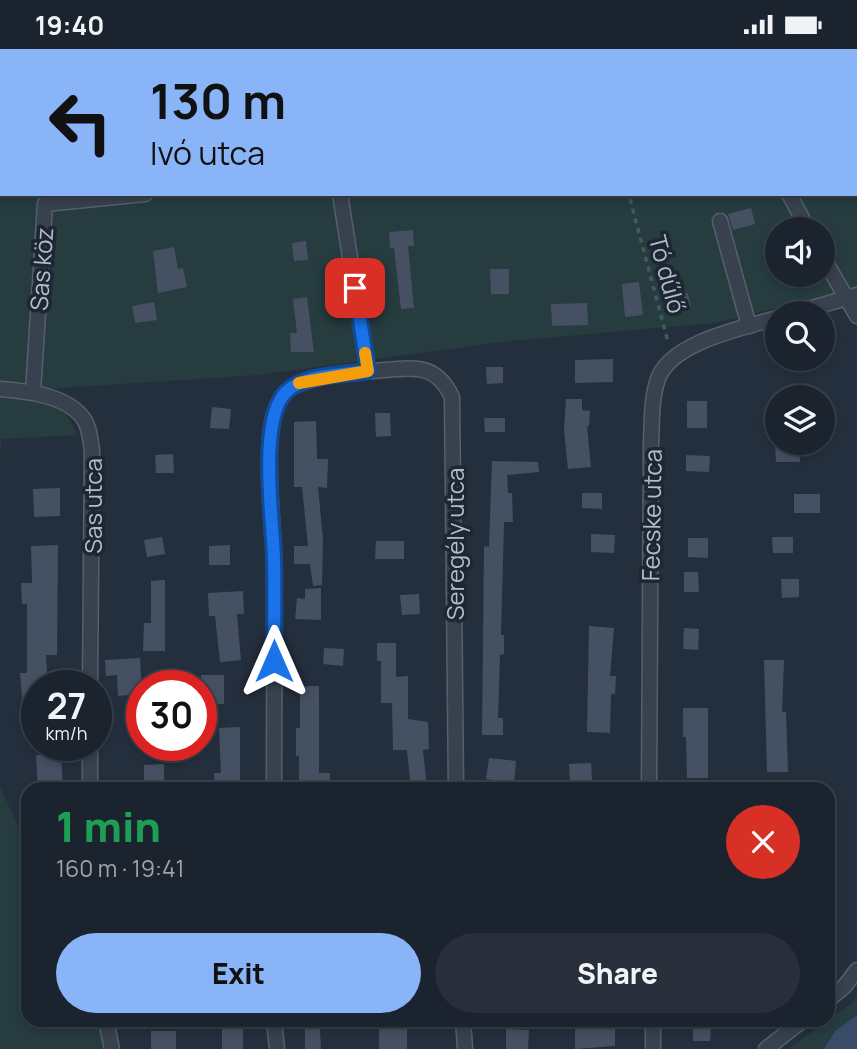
<!DOCTYPE html>
<html lang="en">
<head>
<meta charset="utf-8">
<style>
  body { margin:0; font-family:Manrope,sans-serif; background:#282f3a; color:#f1f3f6; height:100vh; display:flex; flex-direction:column; font-size:26px; white-space:nowrap }
  * { box-sizing:border-box; margin:0 }
  p { font-size:23px; color:#a0a4aa }
  .icon { flex:none; width:38px; height:38px; fill:none; stroke:currentColor; stroke-width:2; stroke-linecap:round; stroke-linejoin:round }
  .map { position:relative; flex:1; overflow:hidden }
  .drawer { position:absolute; left:21px; top:733px; width:814px; height:245px; display:flex; flex-direction:column; background:#1b232e; border-radius:21px; box-shadow:0 4px 10px #0003,0 0 0 2px #39404a }
  .drawer>* { flex:none }
  .top-card { position:absolute; left:0px; top:0px; width:858px; height:147px; box-shadow:0 4px 10px #0003,0 0 0 2px #39404a; background:#8ab4f8; color:#111; overflow:hidden }
  .fabs { position:absolute; left:765px; top:168px; display:grid; gap:14px }
  .fabs a { display:grid; place-items:center; width:70px; height:70px; border-radius:50%; background:#1b232e; box-shadow:0 4px 10px #0003,0 0 0 2px #39404a; font-size:35px }
  .speed { position:absolute; left:21px; top:621px; display:flex; gap:14px; font-size:35px; font-weight:700; text-align:center }
  .speed>* { display:grid; place-content:center; width:91px; height:91px; border-radius:50%; background:#1b232e; box-shadow:0 4px 10px #0003,0 0 0 2px #39404a; line-height:1 }
  .speed small { font-size:18px; font-weight:400 }
  .speed .limit { border:10px solid #d22; background:#fff; color:#111 }
  .pin { position:absolute; display:grid; place-items:center; width:60px; height:60px; color:#fff; margin:-30px; border-radius:14px; box-shadow:0 4px 10px #0006 }
  .me { position:absolute; width:77px; margin:-38px; rotate:0deg; stroke-linejoin:round; filter:drop-shadow(0 0 5px #0008) }
  .turn { display:flex; align-items:center; gap:24px; height:147px; padding:0 35px; font-size:32px }
  .turn .icon { width:91px; height:91px; stroke-width:2.5 }
  .turn b { display:block; font-size:49px; line-height:60px }
  .round { display:grid; place-items:center; flex:none; width:74px; height:74px; border-radius:37px; background:#282f3a }
  .overview { display:flex; align-items:center; justify-content:space-between; height:119px; padding:0 35px }
  h1 { font-size:42px; font-weight:800; line-height:52px; color:#1e9e55 }
  .button { display:flex; gap:14px; margin-top:auto; padding:14px 35px }
  .button a { flex:1; height:80px; border-radius:42px; background:#8ab4f8; color:#111; font-size:28px; font-weight:800; line-height:80px; text-align:center }
  .button a+a { background:#282f3a; color:#f1f3f6 }
  .status { display:flex; justify-content:space-between; align-items:center; height:49px; padding:0 35px; background:#1b232e; direction:ltr }
  .status svg { height:19px; fill:currentColor }
  .map>svg:first-child { display:block }
</style>
</head>
<body>
<div class="status"><b>19:40</b><svg viewBox="0 0 49 12"><path d="M0 12V9h3v3zM5 12V6h3v6zM10 12V3h3v9zM15 12V0h3v12zM26 1h20v11H26zM47 4h2v5h-2z"/></svg></div>
<div class="map">
<svg width="857" height="1000" viewBox="0 0 857 1000">
  <rect width="100%" height="100%" fill="#242f3e"/>
  <g fill="#263c3f" fill-rule="evenodd">
    <path d="M 0,0 L 857,0 L 857,247 L 852,241 L 714,274 L 510,292 L 258,326 L 44,340 L 0,337 ZM 2,2 L 856,2 L 856,145 L 2,145 ZM 777,180 L 822,180 L 822,226 L 777,226 Z"/>
    <path d="M 0,343 C 28,349 71,352 76,386 L 2,390 L 0,406 Z"/>
    <polygon points="0,737 28,800 28,971 101,971 113,1000 0,1000"/>
    <polygon points="857,947 857,966 835,982 824,1000 788,1000 851,955"/>
  </g>
  <polygon fill="#394c67" points="857,966 857,1000 824,1000 835,982"/>
  <g fill="#455162">
    <polygon points="751,159 755,175 733,181 728,165"/>
    <polygon points="413,181 414,197 408,197 414,259 401,260 394,199 390,199 389,183"/>
    <polygon points="306,192 308,211 294,212 292,194"/>
    <polygon points="174,198 178,220 183,219 187,238 158,244 153,202"/>
    <polygon points="490,220 509,220 509,245 491,245"/>
    <polygon points="639,233 643,266 625,268 622,235"/>
    <polygon points="688,244 691,257 674,261 671,247"/>
    <polygon points="307,248 314,303 291,303 290,284 297,284 293,250"/>
    <polygon points="154,253 157,271 135,274 132,257"/>
    <polygon points="587,254 588,276 552,277 551,255"/>
    <polygon points="613,310 613,333 575,334 575,311"/>
    <polygon points="486,318 503,318 503,334 487,335"/>
    <polygon points="566,350 582,350 582,361 590,362 589,377 587,377 591,418 568,420 564,380"/>
    <rect x="687" y="352" width="20" height="27"/>
    <polygon points="212,358 231,360 229,380 210,379"/>
    <polygon points="375,364 390,364 391,387 376,388"/>
    <polygon points="484,369 505,369 505,383 485,383"/>
    <polygon points="316,372 317,410 328,410 327,439 318,438 323,490 322,536 313,537 310,515 294,515 294,497 308,497 302,438 294,438 294,373"/>
    <polygon points="775,396 800,396 800,413 776,413"/>
    <polygon points="173,405 174,424 156,424 155,406"/>
    <polygon points="686,406 710,407 709,423 686,422"/>
    <polygon points="492,412 538,413 539,423 507,426 508,444 512,444 513,473 504,473 501,586 504,586 504,605 500,606 498,669 503,669 503,686 482,686 484,497 489,498"/>
    <polygon points="60,439 60,467 34,468 33,440"/>
    <polygon points="582,444 602,444 602,460 582,459"/>
    <rect x="794" y="445" width="26" height="19"/>
    <polygon points="591,485 615,486 614,504 591,503"/>
    <polygon points="162,488 165,505 147,508 144,491"/>
    <polygon points="772,488 793,488 793,504 773,504"/>
    <polygon points="688,489 708,489 708,509 688,508"/>
    <polygon points="376,492 404,492 404,510 375,510"/>
    <polygon points="58,496 57,606 46,606 48,637 37,637 37,680 25,681 20,624 27,624 27,555 22,555 21,534 32,534 31,497"/>
    <polygon points="230,496 230,516 209,516 209,497"/>
    <polygon points="684,523 698,523 699,543 684,543"/>
    <polygon points="781,530 799,530 799,548 782,549"/>
    <polygon points="165,531 165,602 143,602 144,574 151,574 151,532"/>
    <polygon points="321,539 321,571 295,570 297,549 305,550 305,540"/>
    <polygon points="243,542 244,565 237,565 241,611 220,613 215,567 209,567 208,544"/>
    <polygon points="419,545 420,565 402,566 400,546"/>
    <polygon points="589,577 614,579 610,627 616,627 615,645 611,645 610,684 587,683"/>
    <polygon points="684,579 699,580 698,601 683,600"/>
    <polygon points="377,594 396,594 396,628 408,627 408,670 428,673 429,700 423,701 427,740 411,740 407,701 393,701 392,654 381,654 381,612 377,612"/>
    <polygon points="324,599 344,600 343,617 323,615"/>
    <polygon points="140,609 142,645 118,647 117,626 106,627 105,611"/>
    <polygon points="764,611 784,611 782,663 786,663 788,723 767,723"/>
    <rect x="201" y="626" width="23" height="29"/>
    <polygon points="300,637 319,637 319,724 330,724 330,740 299,740 299,707 296,707 296,679 300,679"/>
    <polygon points="683,659 708,659 708,729 687,729 686,688 683,688"/>
    <polygon points="240,678 240,740 215,740 214,724 221,724 219,679"/>
    <polygon points="61,704 63,740 38,740 36,706"/>
    <polygon points="489,709 516,712 514,734 486,730"/>
    <polygon points="591,714 592,731 570,732 569,715"/>
    <polygon points="164,715 164,731 144,731 144,716"/>
    <polygon points="575,971 615,973 615,997 575,1000"/>
    <polygon points="693,977 711,978 710,992 693,992"/>
    <rect x="222" y="979" width="21" height="21"/>
    <rect x="379" y="979" width="28" height="21"/>
    <polygon points="305,980 320,980 321,1000 305,1000"/>
    <polygon points="506,980 529,981 528,1000 506,1000"/>
    <rect x="151" y="982" width="25" height="18"/>
  </g>
  <g fill="none" stroke-linecap="round" stroke-linejoin="round">
    <defs>
      <g id="minor">
        <polyline points="318,0 319,2"/>
        <polyline points="723,0 724,2"/>
        <polyline points="340,145 368,322"/>
        <polyline points="789,145 808,180"/>
        <polyline points="720,172 749,277"/>
        <polyline points="822,207 857,267"/>
        <polyline points="795,264 857,246"/>
        <path d="M 0,340 C 26,342 66,346 83,369 C 90,378 90,391 92,401 L 90,637"/>
        <polyline points="33,343 45,155 145,145"/>
        <polyline points="90,696 90,740"/>
        <path d="M 274,740 C 274,664 275,588 274,512 C 273,471 268,431 270,390 C 271,374 274,358 284,345 C 300,326 360,323 385,321 C 417,318 437,316 452,348 L 456,740"/>
        <path d="M 649,740 L 651,395 C 652,374 651,350 658,330 C 671,293 743,279 777,269"/>
        <polyline points="828,951 844,938 857,921"/>
        <polyline points="106,971 112,1000"/>
        <polyline points="274,971 277,1000"/>
        <polyline points="463,971 465,1000"/>
        <polyline points="653,971 653,1000"/>
        <polyline points="766,1000 803,971"/>
      </g>
    </defs>
    <use href="#minor" stroke="#565f6c" stroke-width="17"/>
    <polyline stroke="#44595c" stroke-width="3.5" stroke-dasharray="5 5" stroke-linecap="butt" points="630,150 668,293"/>
    <use href="#minor" stroke="#38414e" stroke-width="14"/>
  </g>
  <g fill="none" stroke-linecap="round" stroke-linejoin="round">
    <defs>
      <path id="route" d="M 274,612 C 274,578 275,544 274,510 C 273,471 258,371 286,343 C 304,325 344,326 368,322 L 355,239"/>
    </defs>
    <use href="#route" stroke="#114b97" stroke-width="18"/>
    <use href="#route" stroke="#1a73e8" stroke-width="12"/>
    <polyline stroke="#f59e0b" stroke-width="12" points="299,334 368,322 365,304"/>
  </g>
  <g text-anchor="middle" dominant-baseline="central" stroke-width="7" stroke-linejoin="round" paint-order="stroke">
    <g font-size="24" fill="#b4bcc9" stroke="#1d2633">
      <text transform="translate(41 220) rotate(-86)">Sas köz</text>
      <text transform="translate(668 225) rotate(75)">Tó dűlő</text>
      <text transform="translate(92 457) rotate(-90)">Sas utca</text>
      <text transform="translate(651 466) rotate(-89)">Fecske utca</text>
      <text transform="translate(454 495) rotate(-90)">Seregély utca</text>
    </g>
  </g>
</svg>
<div class="fabs">
<a><svg class="icon" aria-label="sound" viewBox="0 0 24 24"><path d="M4 9h4l5-4v14l-5-4H4zM17 9q2 3 0 6"/></svg></a>
<a><svg class="icon" aria-label="search" viewBox="0 0 24 24"><circle cx="10" cy="10" r="6"/><path d="M15 15l6 6"/></svg></a>
<a><svg class="icon" aria-label="layers" viewBox="0 0 24 24"><path d="M12 4l9 5-9 5-9-5zM3 14l9 5 9-5"/></svg></a>
</div>
<div class="speed"><div>27<small>km/h</small></div><div class="limit">30</div></div>
<div class="pin" style="left:355px;top:239px;background:#d93025"><svg class="icon" aria-label="arrive" viewBox="0 0 24 24"><path d="M6 21V4h12l-3 4 3 4H6"/></svg></div>
<svg class="me" style="left:274px;top:612px" viewBox="-20 -20 40 40"><path d="M0-17L14 15 0 8-14 15z" fill="#1a73e8" stroke="#fff" stroke-width="4"/></svg>
<div class="top-card">
<div class="turn"><svg class="icon" aria-label="left" viewBox="0 0 24 24"><path d="M17 20v-9H6M10 6l-5 5 5 5"/></svg><div><b>130 m</b>Ivó utca</div></div>
</div>
<section class="drawer">
<div class="overview"><div><h1>1 min</h1><p>160 m · 19:41</p></div><a class="round" style="background:#d93025;color:#fff"><svg class="icon" aria-label="close" viewBox="0 0 24 24"><path d="M6 6l12 12M18 6L6 18"/></svg></a></div>
<div class="button"><a>Exit</a><a>Share</a></div>
</section>
</div>
</body>
</html>
